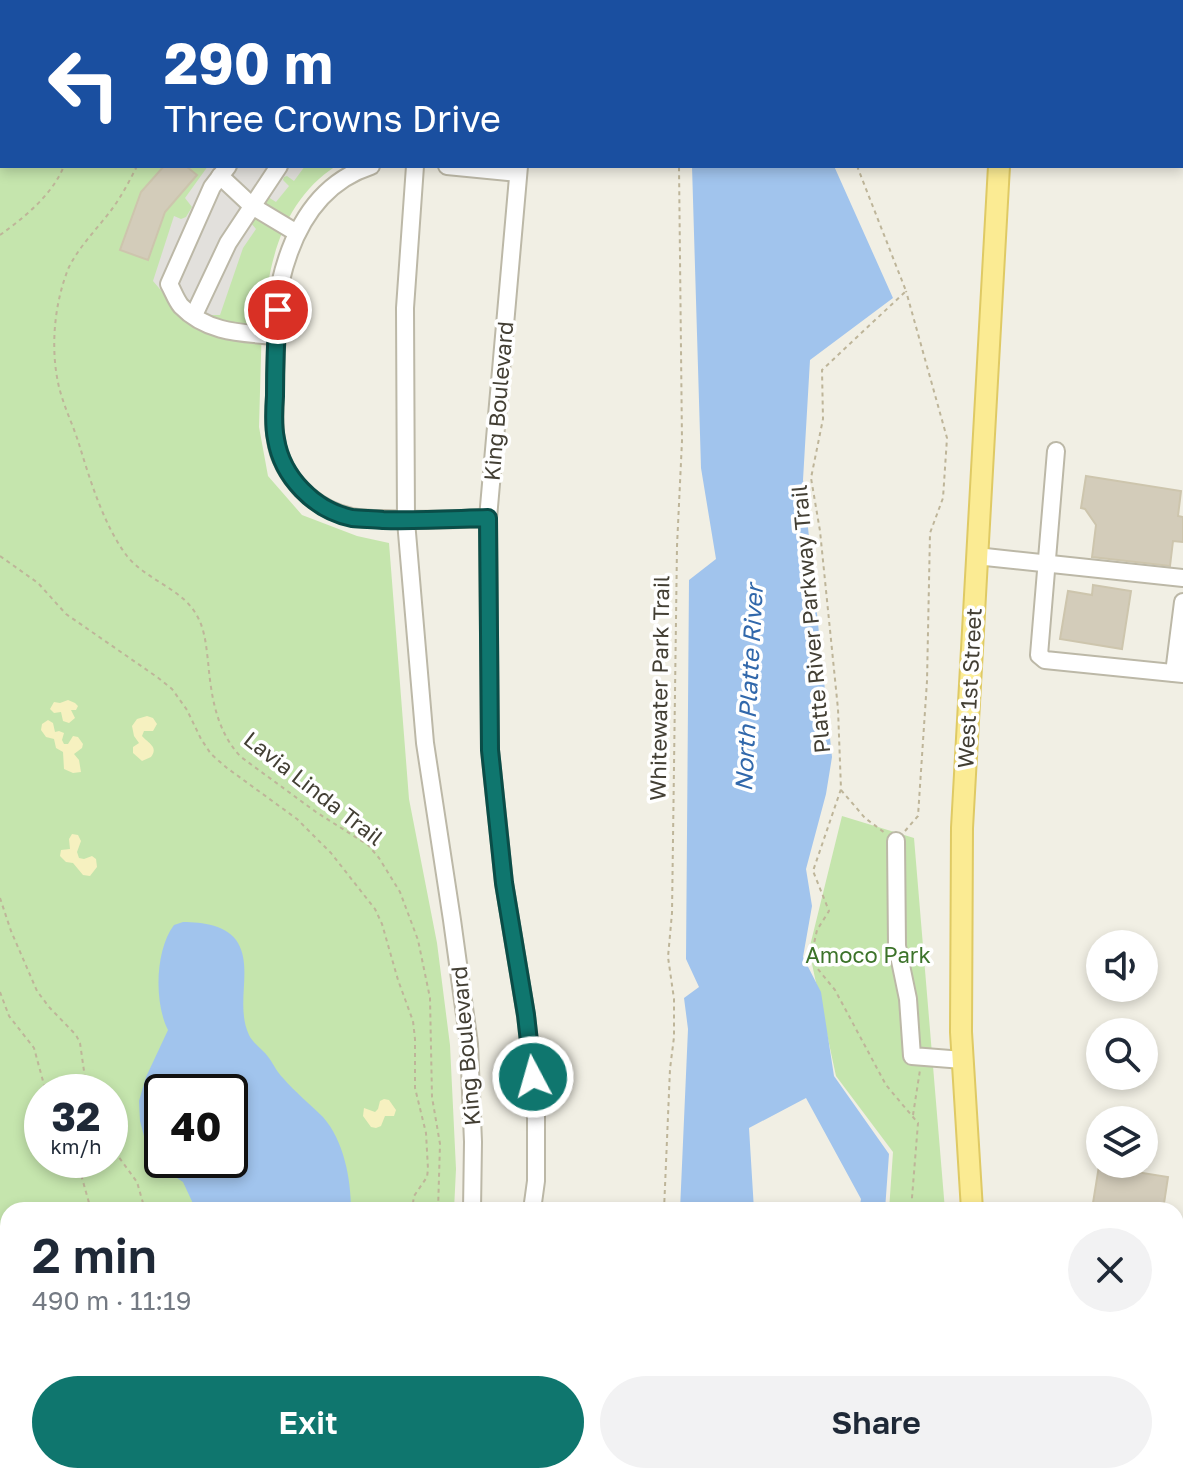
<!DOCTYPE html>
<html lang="en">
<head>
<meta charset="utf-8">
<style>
  body { margin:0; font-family:"Golos Text",sans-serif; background:#f2f2f3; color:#1f2937; height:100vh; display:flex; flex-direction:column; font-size:30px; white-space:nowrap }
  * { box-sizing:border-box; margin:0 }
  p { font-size:26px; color:#747a83 }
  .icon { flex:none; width:44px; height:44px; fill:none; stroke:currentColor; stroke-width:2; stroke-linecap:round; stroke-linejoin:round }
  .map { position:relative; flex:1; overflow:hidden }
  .side { position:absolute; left:0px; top:1202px; width:1184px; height:282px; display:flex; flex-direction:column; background:#fff; border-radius:24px 24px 0 0; box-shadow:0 4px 12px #0003 }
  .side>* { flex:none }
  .top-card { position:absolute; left:0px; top:0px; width:1184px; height:168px; box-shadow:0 4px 12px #0003; background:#1a4fa0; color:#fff; overflow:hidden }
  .controls { position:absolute; left:1086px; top:930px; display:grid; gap:16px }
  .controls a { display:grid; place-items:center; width:72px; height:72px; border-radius:50%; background:#fff; box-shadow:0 4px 12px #0003; font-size:40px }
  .speed { position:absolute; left:24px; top:1074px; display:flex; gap:16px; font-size:40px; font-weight:700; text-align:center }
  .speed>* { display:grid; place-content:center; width:104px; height:104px; border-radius:50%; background:#fff; box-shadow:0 4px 12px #0003; line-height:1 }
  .speed small { font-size:20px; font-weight:400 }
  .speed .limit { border:4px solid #111; border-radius:12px; background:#fff; color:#111 }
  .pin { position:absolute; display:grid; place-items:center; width:68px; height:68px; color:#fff; margin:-34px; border:4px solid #fff; border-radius:50%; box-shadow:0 2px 8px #0007 }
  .me { position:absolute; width:88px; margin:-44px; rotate:354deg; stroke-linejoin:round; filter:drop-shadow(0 0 6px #0008) }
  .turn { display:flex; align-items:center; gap:28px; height:168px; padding:0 32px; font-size:36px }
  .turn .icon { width:104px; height:104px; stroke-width:2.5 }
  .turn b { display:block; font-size:56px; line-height:68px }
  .round { display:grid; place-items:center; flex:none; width:84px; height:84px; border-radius:42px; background:#f2f2f3 }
  .summary { display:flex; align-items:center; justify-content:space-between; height:136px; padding:0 32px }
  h1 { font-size:48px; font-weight:600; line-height:60px }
  .primary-button { display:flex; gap:16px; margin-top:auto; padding:16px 32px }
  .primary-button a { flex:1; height:92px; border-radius:48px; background:#0f766e; color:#fff; font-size:32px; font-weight:600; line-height:92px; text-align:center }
  .primary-button a+a { background:#f2f2f3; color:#1f2937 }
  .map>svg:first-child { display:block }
</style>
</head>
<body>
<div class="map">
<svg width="1183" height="1483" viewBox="0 0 1183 1483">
  <rect width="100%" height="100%" fill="#f1efe4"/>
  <g fill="#c5e5ad" fill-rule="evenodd">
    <path d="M 0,0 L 427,0 L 426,2 L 2,2 L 2,166 L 336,166 C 294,193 276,237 268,284 C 266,295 269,311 262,321 L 259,427 L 268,476 L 302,515 L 357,536 L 389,543 L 409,799 L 437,943 L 450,1045 L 456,1169 L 454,1210 L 8,1210 L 8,1434 L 0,1463 ZM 42,1092 L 110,1092 L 110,1160 L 42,1160 ZM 162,1092 L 230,1092 L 230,1160 L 162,1160 Z"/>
    <polygon points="842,816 914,838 945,1210 889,1210 893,1152 836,1076 809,950"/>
    <rect x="870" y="1476" width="88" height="7"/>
  </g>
  <g fill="#f6f1c0">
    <polygon points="68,700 75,703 78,706 76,710 71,710 75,718 69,723 63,721 61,712 54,713 50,709 54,702 60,703"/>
    <path d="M 147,716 L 153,718 L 157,724 L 153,731 L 144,731 L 142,736 C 148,743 159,747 151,757 L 142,761 L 133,753 L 133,747 L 139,743 L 134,736 L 132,726 L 137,719 Z"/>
    <polygon points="48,720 53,723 55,732 59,731 64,733 62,740 64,744 68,744 73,736 78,737 83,744 82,748 74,754 79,760 81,772 73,773 64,769 63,752 56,748 54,739 46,737 41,730 42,724"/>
    <polygon points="72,834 78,835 81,841 77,852 79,858 84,859 92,856 96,859 97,867 90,876 83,875 73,863 66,862 60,856 61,850 70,849 69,839"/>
    <polygon points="384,1099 389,1100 396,1110 394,1116 385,1116 381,1126 376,1128 371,1127 363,1116 364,1108 375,1112 378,1109 380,1101"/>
  </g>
  <polygon fill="#e2e0dc" points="208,166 305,166 294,181 287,176 284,177 283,180 289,186 276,202 268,197 250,222 256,229 243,248 220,315 209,315 170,301 153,281 174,216 181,219 186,217 192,207 185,198"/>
  <g fill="#a1c4ed" fill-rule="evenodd">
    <polygon points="684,0 821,0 820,2 685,2"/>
    <polygon points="692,166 834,166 893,298 810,360 803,480 832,757 826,794 806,869 812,906 803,957 821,992 834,1076 889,1154 885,1210 859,1210 861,1199 806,1098 749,1128 754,1210 680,1210 688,1029 684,998 699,987 686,959 689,580 716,559 701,468"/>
    <path d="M 183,922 C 202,922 228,925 238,943 C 253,969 235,1005 249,1035 C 254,1045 263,1049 269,1058 C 274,1065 277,1072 283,1078 C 295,1092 310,1104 323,1117 C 344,1141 351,1179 351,1210 L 196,1210 L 183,1182 L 171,1174 L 149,1155 L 140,1121 L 139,1101 L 146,1077 L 168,1030 C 154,1003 155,950 174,925 ZM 230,1092 L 230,1160 L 162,1160 L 162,1092 Z"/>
    <polygon points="0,1256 8,1256 8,1352 0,1359"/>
    <polygon points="713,1476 795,1476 802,1483 714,1483"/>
    <polygon points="806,1476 867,1476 866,1483 804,1483"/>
  </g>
  <g fill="#d3ccba" stroke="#cdc5ad" stroke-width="2">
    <polygon points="164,166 186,166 197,175 165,212 148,260 120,250 141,192"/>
    <polygon points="1086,476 1181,491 1178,516 1183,517 1183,542 1173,541 1170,566 1092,557 1096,525 1085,509 1081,508"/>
    <polygon points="1093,585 1131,591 1122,649 1060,639 1068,591 1092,595"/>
    <polygon points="1099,1166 1168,1177 1163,1210 1140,1210 1093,1203"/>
  </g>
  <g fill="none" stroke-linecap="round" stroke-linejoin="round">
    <defs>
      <g id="minor">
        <polyline points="316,2 316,0"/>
        <polyline points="339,2 339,0"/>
        <polyline points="379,2 380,0"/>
        <polyline points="438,2 439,0"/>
        <polyline points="546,2 547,0"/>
        <path d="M 228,166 L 212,187 L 169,284 C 173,291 176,300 181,306 C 207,333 242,333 276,336"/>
        <path d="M 371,166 C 318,183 292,231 280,284 C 277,321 275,358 275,395 C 274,415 273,437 280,456 C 292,487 320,511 352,517 C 362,519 373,519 383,519 C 418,521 453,519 488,518"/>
        <polyline points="415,166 405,308 406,521 425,743 452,920 469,1044 473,1142 472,1210"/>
        <polyline points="447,166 518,173"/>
        <polyline points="519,166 488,518 490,750 504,883 526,1015 536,1108 536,1181 532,1210"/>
        <polyline points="220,176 252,206 297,233"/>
        <polyline points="194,315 228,243 279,166"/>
        <polyline points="1056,451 1039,655 1045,660 1183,674"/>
        <polyline points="976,556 1183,578"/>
        <polyline points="1174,673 1183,602"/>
        <polyline points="896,841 897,946 908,999 912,1056 963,1060"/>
        <polyline points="1176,1387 1183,1388"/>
        <polyline points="440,1483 441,1476"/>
        <polyline points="458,1483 460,1476"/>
      </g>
      <g id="major">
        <polyline points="1009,2 1009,0"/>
        <polyline points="972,1210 961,1032 962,828 999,166"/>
        <polyline points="990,1476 991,1483"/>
      </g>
    </defs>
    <use href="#minor" stroke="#bcb8a7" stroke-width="20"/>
    <use href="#major" stroke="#dfca64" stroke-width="24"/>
    <g stroke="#beb599" stroke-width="2" stroke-dasharray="4 4" stroke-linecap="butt">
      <polyline points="668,0 669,2"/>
      <polyline points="278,2 280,0"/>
      <polyline points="408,2 408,0"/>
      <polyline points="846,2 847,0"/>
      <path d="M 137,166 C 129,182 120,199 109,213 C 95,231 79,247 69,267 C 54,303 50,349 59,387 C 64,407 73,425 79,444 C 90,480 104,526 127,556 C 146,580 181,588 196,614 C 205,629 206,645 208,661 C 211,695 216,731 241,757 L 316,812 L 368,845 L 379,858 L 400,892 L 418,940 L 430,998 L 432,1097 L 440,1144 L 438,1210"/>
      <polyline points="857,166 906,291 822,370 823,419 811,478 820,531 838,709 841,789 813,871 829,911 817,930 813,948 817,968 835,990 886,1085 918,1123 911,1210"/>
      <path d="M 0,235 C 25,217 52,195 64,166"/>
      <polyline points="0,556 38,583 66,614 157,677 172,689 187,710 201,739 211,754 227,768 297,819 331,853 375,909 382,924 398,980 413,1021 415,1039 415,1088 426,1133 428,1169 427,1177 414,1196 412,1210"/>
      <polyline points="841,790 865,818 885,833"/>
      <polyline points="905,831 918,816 927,681 930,533 943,498 947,438 906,291"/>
      <polyline points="0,898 11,931 37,991 49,1007 76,1035 80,1043 87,1092"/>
      <polyline points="0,992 9,1016 34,1048 46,1092"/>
      <polyline points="913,1115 920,1070"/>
      <polyline points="110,1145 137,1182 145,1210"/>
      <polyline points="77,1160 91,1210"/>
      <polyline points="664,1210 670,1069 674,1037 674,999 668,957 672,913 677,546 682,441 679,166"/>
      <polyline points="0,1369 8,1368"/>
      <polyline points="0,1429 8,1415"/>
      <polyline points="476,1477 485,1483"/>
      <polyline points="424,1483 425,1476"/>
      <polyline points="685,1483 685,1476"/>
      <polyline points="902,1483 902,1476"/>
    </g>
    <use href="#minor" stroke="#fff" stroke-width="16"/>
    <use href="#major" stroke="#fbeb93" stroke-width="20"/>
    <g stroke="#949494" stroke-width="4" stroke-dasharray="10 10" stroke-linecap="butt">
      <polyline points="1164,0 1165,2"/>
      <polyline points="1182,80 1183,84"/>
    </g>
  </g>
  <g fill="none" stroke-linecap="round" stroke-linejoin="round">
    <defs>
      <path id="route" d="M 278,310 C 276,338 275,367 275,396 C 274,410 273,425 276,439 C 282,477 314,510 352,518 C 362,519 373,519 383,520 C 418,521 453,519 488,518 L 490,750 L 504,883 L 526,1015 L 533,1077"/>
    </defs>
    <use href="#route" stroke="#0a4d48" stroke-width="20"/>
    <use href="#route" stroke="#0f766e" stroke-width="14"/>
  </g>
  <g text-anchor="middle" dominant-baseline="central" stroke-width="7" stroke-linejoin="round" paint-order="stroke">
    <g font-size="22" fill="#433f34" stroke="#fff">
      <text transform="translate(498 401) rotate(-85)">King Boulevard</text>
      <text transform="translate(810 619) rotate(-95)">Platte River Parkway Trail</text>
      <text transform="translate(659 688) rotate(-89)">Whitewater Park Trail</text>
      <text transform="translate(969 688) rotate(-87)">West 1st Street</text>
      <text transform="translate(314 788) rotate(38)">Lavia Linda Trail</text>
      <text transform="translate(465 1046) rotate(-95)">King Boulevard</text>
    </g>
    <g font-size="22" fill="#3c732a" stroke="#fff">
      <text x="868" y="954">Amoco Park</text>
    </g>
    <g font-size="24" font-style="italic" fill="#3168ab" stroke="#fff">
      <text transform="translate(748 688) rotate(-87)">North Platte River</text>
    </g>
  </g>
</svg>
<div class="controls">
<a><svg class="icon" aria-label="sound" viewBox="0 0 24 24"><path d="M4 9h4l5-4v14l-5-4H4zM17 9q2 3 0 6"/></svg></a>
<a><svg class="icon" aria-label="search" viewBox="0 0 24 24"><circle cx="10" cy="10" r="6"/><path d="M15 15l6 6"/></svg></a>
<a><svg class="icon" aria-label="layers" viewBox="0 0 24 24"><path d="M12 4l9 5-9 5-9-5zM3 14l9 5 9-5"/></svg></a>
</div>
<div class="speed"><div>32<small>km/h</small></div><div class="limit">40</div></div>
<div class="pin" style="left:278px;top:310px;background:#d93025"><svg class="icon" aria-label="arrive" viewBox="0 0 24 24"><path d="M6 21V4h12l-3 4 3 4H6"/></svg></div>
<svg class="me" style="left:533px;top:1077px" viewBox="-20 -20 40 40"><circle r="17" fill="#0f766e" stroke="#fff" stroke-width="3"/><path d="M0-11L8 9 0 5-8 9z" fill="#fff"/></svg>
<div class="top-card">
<div class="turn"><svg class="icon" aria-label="left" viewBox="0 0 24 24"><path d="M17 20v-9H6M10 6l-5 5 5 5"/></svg><div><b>290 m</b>Three Crowns Drive</div></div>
</div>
<section class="side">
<div class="summary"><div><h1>2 min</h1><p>490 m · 11:19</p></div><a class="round"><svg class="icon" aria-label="close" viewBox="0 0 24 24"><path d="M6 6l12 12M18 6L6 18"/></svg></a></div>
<div class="primary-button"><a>Exit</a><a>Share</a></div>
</section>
</div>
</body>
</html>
